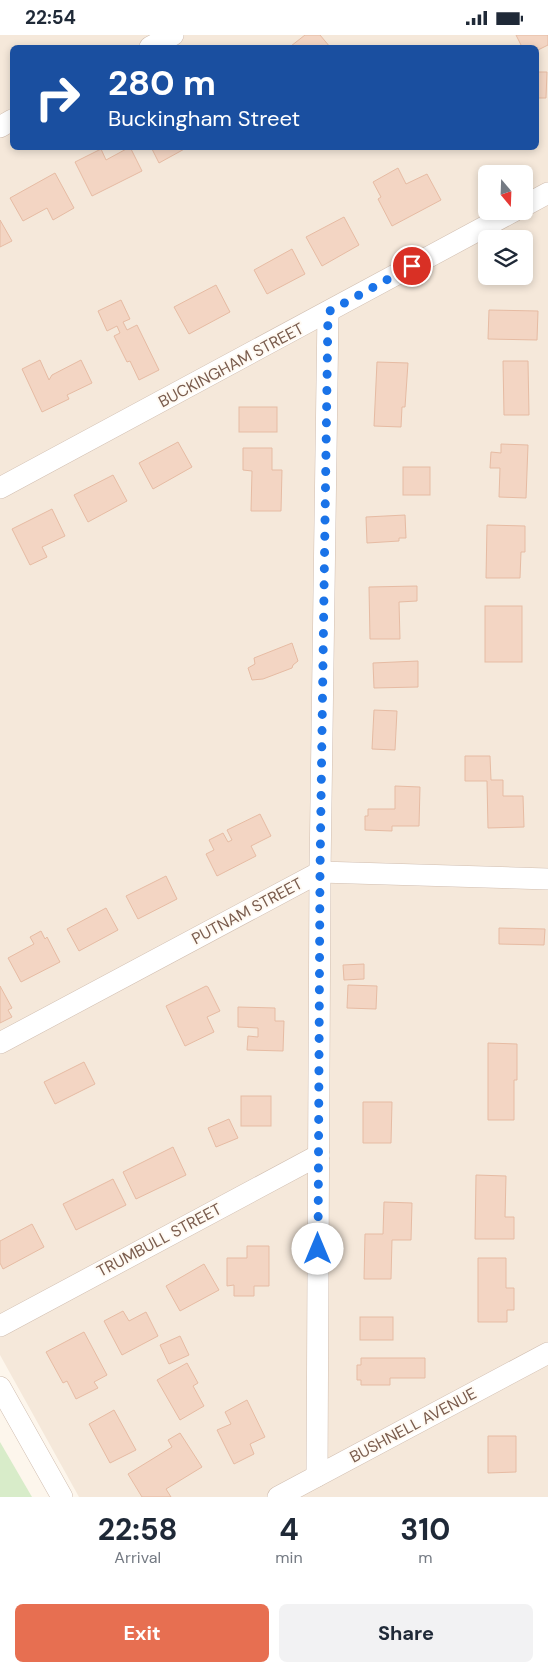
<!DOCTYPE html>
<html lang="en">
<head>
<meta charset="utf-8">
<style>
  body { margin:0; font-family:"DM Sans",sans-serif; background:#f2f2f3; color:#1f2937; height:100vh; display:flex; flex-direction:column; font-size:19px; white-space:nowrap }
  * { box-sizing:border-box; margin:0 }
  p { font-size:16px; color:#747a83 }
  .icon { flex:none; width:28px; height:28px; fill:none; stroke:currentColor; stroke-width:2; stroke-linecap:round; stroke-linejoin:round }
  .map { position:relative; height:1462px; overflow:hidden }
  .drawer { display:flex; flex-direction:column; background:#fff; flex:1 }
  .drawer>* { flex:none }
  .top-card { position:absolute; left:10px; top:10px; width:529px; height:105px; border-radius:8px; box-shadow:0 2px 8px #0003; background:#1a4fa0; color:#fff; overflow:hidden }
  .needle { width:32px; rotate:161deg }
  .fabs { position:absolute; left:478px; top:130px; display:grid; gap:10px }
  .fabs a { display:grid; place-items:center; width:55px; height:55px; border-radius:8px; background:#fff; box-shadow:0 2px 8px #0003; font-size:25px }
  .pin { position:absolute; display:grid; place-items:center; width:42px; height:42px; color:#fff; margin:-21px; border:2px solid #fff; border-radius:50%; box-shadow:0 1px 5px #0007 }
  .me { position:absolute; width:55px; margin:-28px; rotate:0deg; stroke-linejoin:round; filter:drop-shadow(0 0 4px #0008) }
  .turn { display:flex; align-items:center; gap:18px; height:105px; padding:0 15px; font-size:22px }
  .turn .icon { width:65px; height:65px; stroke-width:2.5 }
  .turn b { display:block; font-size:35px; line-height:42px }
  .eta { display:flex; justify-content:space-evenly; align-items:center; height:85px; text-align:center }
  .eta b { font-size:30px; font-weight:700; line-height:35px }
  .action { display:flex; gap:10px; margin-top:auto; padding:10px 15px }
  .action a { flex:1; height:58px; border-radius:8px; background:#e76f51; color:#fff; font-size:20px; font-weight:700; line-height:58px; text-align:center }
  .action a+a { background:#f2f2f3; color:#1f2937 }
  .status { display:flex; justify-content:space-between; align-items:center; height:35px; padding:0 25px; background:#fff; direction:ltr }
  .status svg { height:14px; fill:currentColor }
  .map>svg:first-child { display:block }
</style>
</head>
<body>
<div class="status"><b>22:54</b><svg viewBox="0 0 49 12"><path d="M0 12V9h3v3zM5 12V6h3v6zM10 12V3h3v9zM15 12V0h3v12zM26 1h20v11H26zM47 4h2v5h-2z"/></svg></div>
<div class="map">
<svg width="548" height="1462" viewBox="0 0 548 1462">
  <rect width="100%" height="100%" fill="#fdf6ec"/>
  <path fill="#f5e8da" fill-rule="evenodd" d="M 0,0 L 548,0 L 548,1462 L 79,1462 L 0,1320 ZM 12,12 L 536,12 L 536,112 L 12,112 ZM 486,139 L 524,139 L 524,176 L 486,176 ZM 486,204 L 524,204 L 524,241 L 486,241 Z"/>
  <polygon fill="#d8ecc9" points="0,1407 32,1462 0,1462"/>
  <g fill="#f3d5c3" stroke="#e6bba3">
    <polygon points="305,0 320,0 330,12 293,12 291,11"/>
    <polygon points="516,0 548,0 548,10 536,16 536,12 522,12"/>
    <polygon points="536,37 547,37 546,63 536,63"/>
    <polygon points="130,112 142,136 92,161 75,127 101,114 106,125"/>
    <polygon points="151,112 188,112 159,128"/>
    <polygon points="398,133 406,149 427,139 441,165 392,191 378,164 381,162 373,147"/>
    <polygon points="55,138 74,173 53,185 47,173 23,186 10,163"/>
    <polygon points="344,182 359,210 322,231 306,202"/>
    <polygon points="0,185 12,206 0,212"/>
    <polygon points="292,214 305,239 267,259 254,235"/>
    <polygon points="216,250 230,277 189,299 174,272"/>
    <polygon points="121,265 130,284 123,287 127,295 137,290 159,335 139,345 130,326 127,327 114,301 120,298 117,291 107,296 98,276"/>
    <polygon points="489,275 538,276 537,305 488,304"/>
    <polygon points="40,325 49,345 52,340 81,325 92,348 67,360 69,364 42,377 22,334"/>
    <polygon points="503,326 528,326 529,380 504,380"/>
    <polygon points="377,327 408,328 405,372 402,372 401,392 374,391"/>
    <rect x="239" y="372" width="38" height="25"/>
    <polygon points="178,407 192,432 153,454 139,428"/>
    <polygon points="501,409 528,410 526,463 499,462 500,433 490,433 491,417 501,418"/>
    <polygon points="243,413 272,413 272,435 282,435 281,476 251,476 252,436 243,435"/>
    <rect x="403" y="432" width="27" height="28"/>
    <polygon points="113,440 127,466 88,487 74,460"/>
    <polygon points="52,474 65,501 42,512 47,522 30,530 12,494"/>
    <polygon points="405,480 406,503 399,503 399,506 367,508 366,482"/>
    <polygon points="487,490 525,491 525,517 521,517 520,543 486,543"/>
    <polygon points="417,551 417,566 399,567 400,604 370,604 369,552"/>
    <rect x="485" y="571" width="37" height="56"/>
    <polygon points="292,608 298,626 293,630 292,633 263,644 252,645 248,633 255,629 254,623"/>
    <polygon points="418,626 418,652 374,653 373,628"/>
    <polygon points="374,675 397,676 395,715 372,714"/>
    <polygon points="465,721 490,721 491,745 503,745 503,761 523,761 524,792 488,793 487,746 465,746"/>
    <polygon points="395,751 420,752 419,791 392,791 392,796 365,795 365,781 368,781 368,774 395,774"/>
    <polygon points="260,779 271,801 251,811 256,821 217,841 206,819 214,815 209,805 223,798 228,807 232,805 227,795"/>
    <polygon points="166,841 177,864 138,884 126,861"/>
    <polygon points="106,873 118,895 79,916 67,894"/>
    <polygon points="499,893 545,894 544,910 499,909"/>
    <polygon points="41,896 45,904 47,902 60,927 21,947 8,923 34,909 30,902"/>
    <polygon points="364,929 364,944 344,945 343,930"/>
    <polygon points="348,950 377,951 376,974 347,973"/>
    <polygon points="0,951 12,973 8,975 12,982 0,988"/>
    <polygon points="206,951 208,952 220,976 207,982 214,997 185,1011 166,971"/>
    <polygon points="238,972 275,973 275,986 284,986 283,1016 247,1015 248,1001 258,1002 258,993 238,992"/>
    <polygon points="488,1008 517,1009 517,1045 514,1045 514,1085 488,1085"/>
    <polygon points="84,1027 95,1049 55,1069 44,1047"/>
    <rect x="241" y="1061" width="30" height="30"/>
    <polygon points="363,1067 392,1067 391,1108 363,1108"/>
    <polygon points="229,1084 238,1103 216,1112 208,1093"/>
    <polygon points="173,1112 186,1140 136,1164 123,1137"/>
    <polygon points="476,1140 506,1141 505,1182 514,1182 514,1204 475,1204"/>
    <polygon points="113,1144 126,1170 76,1195 63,1169"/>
    <polygon points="384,1167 412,1168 411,1205 392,1205 391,1244 364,1244 365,1199 383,1199"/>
    <polygon points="32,1189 44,1212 3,1234 0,1228 0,1206"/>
    <polygon points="247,1211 269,1211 269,1251 254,1251 254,1261 234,1261 234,1250 227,1251 227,1223 247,1223"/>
    <polygon points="478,1223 506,1223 506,1253 514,1253 514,1275 507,1275 507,1287 478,1287"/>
    <polygon points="204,1229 219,1255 180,1276 166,1251"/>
    <polygon points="123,1276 129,1286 146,1277 158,1301 122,1320 104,1286"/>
    <rect x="360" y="1282" width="33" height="23"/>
    <polygon points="84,1297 107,1340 94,1347 98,1353 76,1364 67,1346 63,1348 46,1317"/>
    <polygon points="180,1301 189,1320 169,1329 160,1310"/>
    <polygon points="361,1323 425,1323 425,1343 390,1343 390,1350 361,1350 361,1345 357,1345 357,1330 361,1330"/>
    <polygon points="187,1328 198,1348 193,1351 204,1371 180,1385 157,1345"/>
    <polygon points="247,1365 265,1402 250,1409 254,1419 234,1429 217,1395 231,1389 225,1377"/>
    <polygon points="114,1375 136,1415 110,1428 89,1389"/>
    <polygon points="180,1398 202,1432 166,1454 171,1462 142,1462 128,1439 172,1412 168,1405"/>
    <polygon points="488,1401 516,1401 516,1437 488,1438"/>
  </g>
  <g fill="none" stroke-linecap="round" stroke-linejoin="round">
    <defs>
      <g id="minor">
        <polyline points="150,12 173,0"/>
        <polyline points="0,92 12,85"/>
        <polyline points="524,171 548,158"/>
        <polyline points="0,453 514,176"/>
        <polyline points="0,1008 320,837 548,844"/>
        <polyline points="0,1291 319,1120"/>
        <polyline points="0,1352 62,1462"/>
        <polyline points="317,1441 320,837 328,277"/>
        <polyline points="278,1462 548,1318"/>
      </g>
    </defs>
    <use href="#minor" stroke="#d1beb0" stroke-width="22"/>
    <use href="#minor" stroke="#fff" stroke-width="21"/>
  </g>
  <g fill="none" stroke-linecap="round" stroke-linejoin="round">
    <polyline stroke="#1a73e8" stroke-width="9" stroke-dasharray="0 16.2" points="318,1214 320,837 328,277 412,231"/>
  </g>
  <g text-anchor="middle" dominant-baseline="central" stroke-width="4" stroke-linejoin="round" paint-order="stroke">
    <g font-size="16" fill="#7a5c4d" stroke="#fffaf3">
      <text transform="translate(231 330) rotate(-28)">BUCKINGHAM STREET</text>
      <text transform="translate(247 876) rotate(-28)">PUTNAM STREET</text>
      <text transform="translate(159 1205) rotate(-28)">TRUMBULL STREET</text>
      <text transform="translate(413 1390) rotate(-28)">BUSHNELL AVENUE</text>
    </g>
  </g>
</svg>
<div class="fabs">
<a><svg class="needle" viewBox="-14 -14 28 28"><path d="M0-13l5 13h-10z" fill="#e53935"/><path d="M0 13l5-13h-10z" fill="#747a83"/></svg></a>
<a><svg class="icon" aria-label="layers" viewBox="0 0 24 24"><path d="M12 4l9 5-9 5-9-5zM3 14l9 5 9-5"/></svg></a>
</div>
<div class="pin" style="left:412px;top:231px;background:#d93025"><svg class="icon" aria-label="arrive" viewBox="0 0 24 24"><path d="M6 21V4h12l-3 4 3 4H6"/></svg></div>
<svg class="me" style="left:318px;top:1214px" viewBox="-20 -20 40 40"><circle r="19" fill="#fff"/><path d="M0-13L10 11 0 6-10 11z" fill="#1a73e8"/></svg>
<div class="top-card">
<div class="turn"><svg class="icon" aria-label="right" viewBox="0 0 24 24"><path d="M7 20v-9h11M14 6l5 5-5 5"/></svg><div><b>280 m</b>Buckingham Street</div></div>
</div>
</div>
<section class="drawer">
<div class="eta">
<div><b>22:58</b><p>Arrival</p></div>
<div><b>4</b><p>min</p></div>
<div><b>310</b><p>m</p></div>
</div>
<div class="action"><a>Exit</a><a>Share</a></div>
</section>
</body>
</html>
